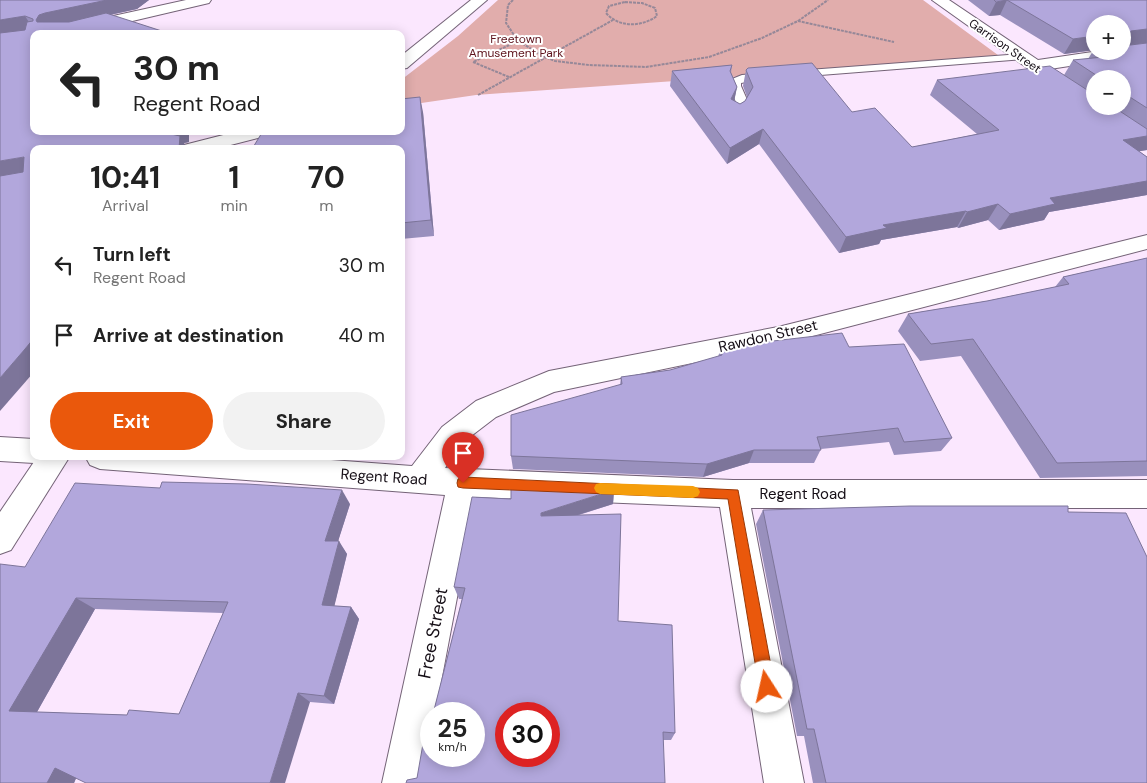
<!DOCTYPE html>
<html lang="en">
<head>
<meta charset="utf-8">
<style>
  body { margin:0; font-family:"DM Sans",sans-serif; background:#f2f2f2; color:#222; height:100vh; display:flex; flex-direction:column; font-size:19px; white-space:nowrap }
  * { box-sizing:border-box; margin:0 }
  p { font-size:16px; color:#767676 }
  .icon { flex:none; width:28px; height:28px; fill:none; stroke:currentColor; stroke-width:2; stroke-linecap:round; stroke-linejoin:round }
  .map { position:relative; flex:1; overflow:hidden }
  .drawer { position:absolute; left:30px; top:145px; width:375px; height:315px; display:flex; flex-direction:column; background:#fff; border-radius:10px; box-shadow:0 2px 12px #0003 }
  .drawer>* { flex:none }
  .banner { position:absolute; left:30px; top:30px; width:375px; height:105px; border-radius:10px; box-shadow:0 2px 12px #0003; background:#fff; color:#222; overflow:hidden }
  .tools { position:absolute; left:1086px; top:15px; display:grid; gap:10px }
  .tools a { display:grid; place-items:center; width:45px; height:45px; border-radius:50%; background:#fff; box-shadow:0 2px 12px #0003; font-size:25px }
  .speed { position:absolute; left:420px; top:702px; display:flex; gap:10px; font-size:25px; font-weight:700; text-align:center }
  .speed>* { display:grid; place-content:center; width:65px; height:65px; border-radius:50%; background:#fff; box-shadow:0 2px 12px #0003; line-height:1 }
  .speed small { font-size:12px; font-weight:400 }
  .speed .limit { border:8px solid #d22; background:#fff; color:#111 }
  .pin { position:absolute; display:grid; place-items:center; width:42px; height:42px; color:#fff; margin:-51px -21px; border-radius:50% 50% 50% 0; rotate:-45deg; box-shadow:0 0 5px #0007 }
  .pin .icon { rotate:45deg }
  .me { position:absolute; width:55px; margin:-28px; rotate:350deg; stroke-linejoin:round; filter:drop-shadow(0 0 4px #0008) }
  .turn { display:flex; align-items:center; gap:18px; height:105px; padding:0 20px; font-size:22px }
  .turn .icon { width:65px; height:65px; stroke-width:2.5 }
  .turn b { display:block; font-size:35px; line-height:42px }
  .eta { display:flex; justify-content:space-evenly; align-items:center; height:85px; text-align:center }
  .eta b { font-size:30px; font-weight:700; line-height:35px }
  .action { display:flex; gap:10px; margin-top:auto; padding:10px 20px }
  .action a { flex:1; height:58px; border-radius:30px; background:#ea580c; color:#fff; font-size:20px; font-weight:700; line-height:58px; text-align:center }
  .action a+a { background:#f2f2f2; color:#222 }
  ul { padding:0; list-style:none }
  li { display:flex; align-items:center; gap:15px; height:70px; padding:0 20px }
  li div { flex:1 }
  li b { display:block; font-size:19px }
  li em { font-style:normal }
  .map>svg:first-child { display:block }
</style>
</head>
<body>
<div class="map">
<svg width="1147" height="783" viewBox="0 0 1147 783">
  <rect width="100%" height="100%" fill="#fbe7fe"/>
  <polygon fill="#e1adac" points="498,0 923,0 1002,58 476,95 401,106 401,80 458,36"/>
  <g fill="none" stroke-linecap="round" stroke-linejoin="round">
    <defs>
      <g id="lane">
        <polygon points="1020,54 1025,57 1024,59 795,77 790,74 795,71"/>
        <polygon points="767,73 772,76 771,78 741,83 741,86 748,102 740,116 732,116 730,114 736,102 729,86 732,79 742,75"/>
      </g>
      <g id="street">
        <polygon points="186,0 211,0 209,3 77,34 46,34 48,31 54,29"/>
        <polygon points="932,0 949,0 1038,60 1099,51 1122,51 1122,48 1147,44 1147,54 1050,69 1076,88 1073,92 1067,93 1061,92"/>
        <polygon points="1147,235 1147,249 778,345 554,392 496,417 462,443 445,468 733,480 1147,480 1147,508 751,508 804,783 764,783 720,507 476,497 435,714 431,714 431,735 422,783 382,783 445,495 100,469 90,465 85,456 277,456 412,466 442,427 476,401 549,371 778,327"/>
        <polygon points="0,437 34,439 34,456 46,456 44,460 34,463 0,461"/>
      </g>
      <g id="secondary">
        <polygon points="471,0 487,0 407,68 401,69 401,56"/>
        <polygon points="239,131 272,131 270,135 215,149 181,149 184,145"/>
        <polygon points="38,456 70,456 11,550 0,554 0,512"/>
      </g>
    </defs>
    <use href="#lane" stroke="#746377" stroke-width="2"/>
    <use href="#street" stroke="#746377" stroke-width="2"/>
    <use href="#secondary" stroke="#746377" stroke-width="2"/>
    <g stroke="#968898" stroke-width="2" stroke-dasharray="3 1" stroke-linecap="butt">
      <polyline points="513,0 508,5 506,23 518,41 545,57 555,61 589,65 646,67 709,57 762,38 798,21 894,42"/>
      <path d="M 625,2 L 642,3 L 655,8 L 657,16 C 642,27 619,28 606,13 L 609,6 Z"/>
      <polyline points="798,21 828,0"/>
      <polyline points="509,77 473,62 518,41"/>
      <polyline points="478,95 613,20"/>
    </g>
    <use href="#lane" fill="#fff" fill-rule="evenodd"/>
    <use href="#street" fill="#fff" fill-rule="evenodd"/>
    <use href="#secondary" fill="#fff" fill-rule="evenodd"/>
  </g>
  <g fill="#9990bd" fill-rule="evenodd">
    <polygon points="0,0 149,0 137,9 110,15 34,131 189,131 189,142 184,143 34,149"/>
    <path d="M 968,0 L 1147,0 L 1147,150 L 1139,151 L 1147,157 L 1147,195 L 1049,212 L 1044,220 L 999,230 L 988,220 L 958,228 L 957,227 L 881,240 L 879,244 L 839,253 L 759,144 L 727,164 L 670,86 L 672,71 L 732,65 L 731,73 L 737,87 L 734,101 L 740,104 L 745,101 L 747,97 L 743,86 L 746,70 L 852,112 L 912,147 L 977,134 L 930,95 L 937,80 L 1064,75 L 1073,60 L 1088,59 L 1093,51 L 1122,46 L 1122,24 L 1095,24 L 1095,50 L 1064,54 L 1000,15 L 989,16 ZM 1095,79 L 1122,79 L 1122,106 L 1095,106 Z"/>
    <polygon points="423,112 434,236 401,239 401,149"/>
    <polygon points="1147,258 1147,476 1040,478 961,356 920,361 898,331 908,314 987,301 1055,287 1063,277"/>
    <polygon points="721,347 849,347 952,438 941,451 894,455 889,442 821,449 814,463 749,463 703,477 513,469 511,456 620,385 621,377 670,370 718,357"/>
    <polygon points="614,490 613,504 579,515 618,621 675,733 671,740 663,740 417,778 462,599 459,599 454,587"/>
    <path d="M 350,504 L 338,541 L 347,554 L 334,606 L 351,607 L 359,619 L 334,704 L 310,702 L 76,778 L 74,783 L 0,783 L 25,567 ZM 95,609 L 223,613 L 179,714 L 127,715 L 37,712 Z"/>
    <polygon points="763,510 1068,512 1147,783 813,783 804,736 797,736 756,524"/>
  </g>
  <g fill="#7d759a">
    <polygon points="107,0 149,0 137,9 54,27 44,34 36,20 39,15 45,13"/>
    <polygon points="1007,0 1000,15 989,16 996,2"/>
    <polygon points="25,16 34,30 0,35 0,20"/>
    <polygon points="1147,29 1147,43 1122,46 1131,31"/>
    <polygon points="1095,36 1095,50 1064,54 1073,39"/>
    <polygon points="737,87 734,102 731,99"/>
    <polygon points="420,97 423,112 434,236 431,220"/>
    <polygon points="763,129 759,144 727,164 730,148"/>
    <polygon points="173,131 189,131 189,142 184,143 187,149 179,149 171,134"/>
    <polygon points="1147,136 1147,150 1111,156 1123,140"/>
    <polygon points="24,157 34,171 0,178 0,161"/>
    <polygon points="1147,181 1147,195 1049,212 1044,220 999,230 1010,214 1050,198"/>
    <polygon points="998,204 988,220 958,228 967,212"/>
    <polygon points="966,211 957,227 881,240 879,244 839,253 846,237 883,225"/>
    <polygon points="34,338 34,372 0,411 0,378"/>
    <polygon points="754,450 749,463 703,477 707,464"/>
    <polygon points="342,490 350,504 334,554 325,541"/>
    <polygon points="614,490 613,504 542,526 541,513"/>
    <polygon points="339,541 347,554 332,616 322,605"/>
    <polygon points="76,598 95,609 33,719 9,711"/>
    <polygon points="351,607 359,619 334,704 324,696"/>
    <polygon points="298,693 310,702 285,783 270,783"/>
    <polygon points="55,768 78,774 74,783 47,783"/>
  </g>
  <g fill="#b2a7dc" stroke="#7d759a" fill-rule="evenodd">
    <polygon points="0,0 107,0 45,13 39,15 36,20 37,22 69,22 106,13 171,34 34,34 34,131 173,131 171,134 180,136 179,149 34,149 34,338 25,349 0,378 0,176 23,172 24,157 0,161 0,33 25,30 27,22 33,21 33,19 25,16 0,20"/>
    <polygon points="994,0 1147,0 1147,29 1131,31 1130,34 1122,34 1122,24 1095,24 1095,36 1073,39 1007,0 996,2"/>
    <polygon points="1147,43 1147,108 1122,92 1122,79 1102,79 1073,60 1103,57 1093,51 1122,51 1122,46"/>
    <polygon points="812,63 852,112 875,108 912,147 999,130 937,80 1050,66 1095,95 1095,106 1112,106 1147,129 1147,136 1123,140 1147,157 1147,181 1050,198 1055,204 1010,214 998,204 967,212 966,211 883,225 887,228 846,237 763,129 730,148 672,71 732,65 730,71 737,87 731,99 740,104 745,101 753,87 746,70 748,68"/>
    <polygon points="420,97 431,220 401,223 401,149 252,149 263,131 401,131 401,99"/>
    <polygon points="1147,258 1147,461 1057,463 973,339 931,344 908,314 987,301 1069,284 1063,277"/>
    <polygon points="842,333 849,347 904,344 952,438 904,442 898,428 817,437 821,450 754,450 707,464 511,456 511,415 622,384 621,377 670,370 722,355 721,347"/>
    <path d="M 162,482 L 247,484 L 342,490 L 325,541 L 339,541 L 322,605 L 351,607 L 324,696 L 298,693 L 270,783 L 86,783 L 55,768 L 47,783 L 0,783 L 0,564 L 25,567 L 75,483 L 160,488 ZM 76,598 L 228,602 L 179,714 L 129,710 L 127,715 L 9,711 Z"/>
    <path d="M 511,486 L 614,490 L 541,513 L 541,516 L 621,514 L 618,621 L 672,625 L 675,733 L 663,732 L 665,783 L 406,783 L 407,780 L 417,778 L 427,721 L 431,722 L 431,756 L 474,756 L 474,714 L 433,714 L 465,588 L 454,587 L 472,497 L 511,499 ZM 506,714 L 549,714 L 549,756 L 506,756 Z"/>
    <polygon points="910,506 1068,506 1068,512 1126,513 1147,557 1147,783 826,783 814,729 807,729 763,510"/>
  </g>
  <polygon fill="#ea580c" stroke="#983908" points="463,477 738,490 775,687 772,692 767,694 761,692 759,687 728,499 463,488 458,487 457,483 458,479"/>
  <polygon fill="#f59e0b" points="600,483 693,486 698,488 700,492 698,496 693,498 600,494 596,492 594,488 596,484"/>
  <g text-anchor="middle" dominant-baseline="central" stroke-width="4" stroke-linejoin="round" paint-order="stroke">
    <g font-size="12" fill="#5e141d" stroke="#fff">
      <text x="516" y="39">Freetown<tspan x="516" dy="14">Amusement Park</tspan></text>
    </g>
    <g font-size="12" fill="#150e16" stroke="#fff">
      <text transform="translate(1005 46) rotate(35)">Garrison Street</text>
    </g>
    <g font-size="15" fill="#150e16" stroke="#fff">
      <text transform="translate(768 336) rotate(-13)">Rawdon Street</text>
      <text transform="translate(384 477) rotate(4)">Regent Road</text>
      <text x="803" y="494">Regent Road</text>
    </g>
    <g font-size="18" fill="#150e16" stroke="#fff">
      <text transform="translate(433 633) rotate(-79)">Free Street</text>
    </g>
  </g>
</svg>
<div class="tools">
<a>+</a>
<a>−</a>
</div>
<div class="speed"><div>25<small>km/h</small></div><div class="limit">30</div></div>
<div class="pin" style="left:463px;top:483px;background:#d93025"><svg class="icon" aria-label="arrive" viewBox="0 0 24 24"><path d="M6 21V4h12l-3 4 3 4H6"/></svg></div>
<svg class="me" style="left:767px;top:687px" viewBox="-20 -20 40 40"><circle r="19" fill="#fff"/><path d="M0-13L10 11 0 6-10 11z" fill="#ea580c"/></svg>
<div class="banner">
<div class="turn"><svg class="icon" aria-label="left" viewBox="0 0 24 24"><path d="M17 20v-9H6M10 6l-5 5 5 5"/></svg><div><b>30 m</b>Regent Road</div></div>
</div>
<section class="drawer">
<div class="eta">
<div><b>10:41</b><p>Arrival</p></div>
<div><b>1</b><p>min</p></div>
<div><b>70</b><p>m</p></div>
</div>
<ul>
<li><svg class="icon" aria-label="left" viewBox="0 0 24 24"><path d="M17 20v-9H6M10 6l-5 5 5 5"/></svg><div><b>Turn left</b><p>Regent Road</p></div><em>30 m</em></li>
<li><svg class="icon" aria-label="arrive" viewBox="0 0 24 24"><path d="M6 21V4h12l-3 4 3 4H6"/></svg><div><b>Arrive at destination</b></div><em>40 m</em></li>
</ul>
<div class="action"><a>Exit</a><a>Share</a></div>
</section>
</div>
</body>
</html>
